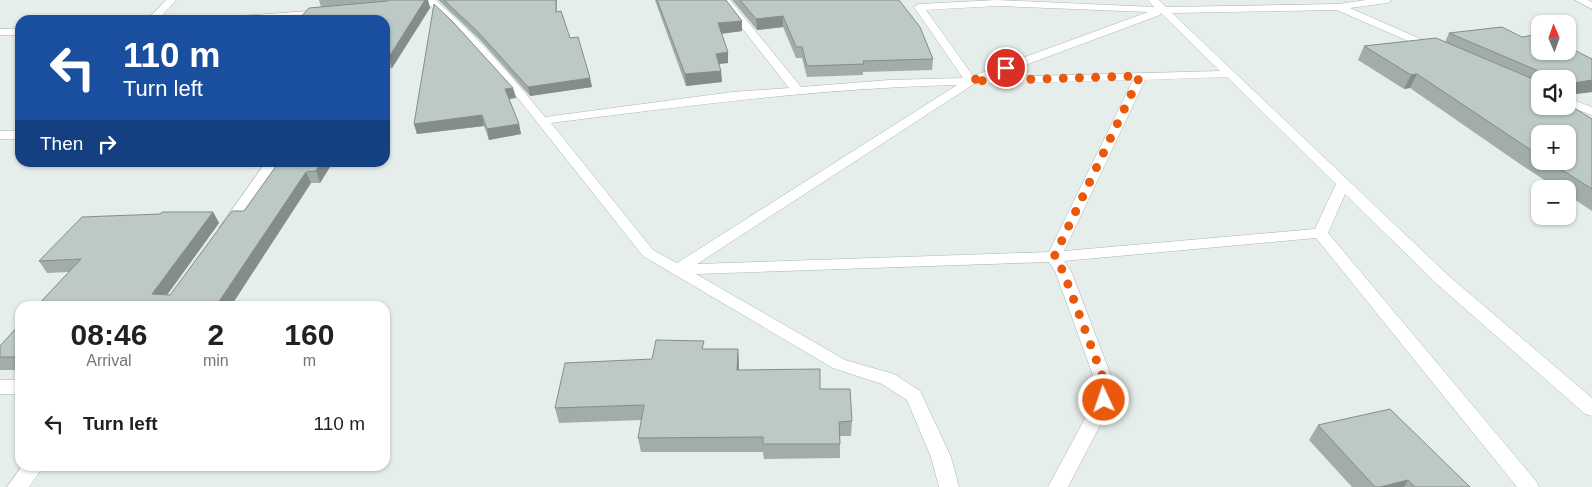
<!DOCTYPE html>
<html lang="en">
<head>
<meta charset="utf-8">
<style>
  body { margin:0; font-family:Arial,sans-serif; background:#f6f6f6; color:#222; height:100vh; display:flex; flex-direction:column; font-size:19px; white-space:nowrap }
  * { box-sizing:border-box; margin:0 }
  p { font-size:16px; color:#767676 }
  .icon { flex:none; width:28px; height:28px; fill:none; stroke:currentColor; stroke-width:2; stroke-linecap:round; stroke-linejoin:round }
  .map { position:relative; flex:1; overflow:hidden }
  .panel { position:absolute; left:15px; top:301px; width:375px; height:170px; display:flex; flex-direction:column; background:#fff; border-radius:15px; box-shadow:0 1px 4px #0004 }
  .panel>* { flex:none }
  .banner { position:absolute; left:15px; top:15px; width:375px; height:152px; border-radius:15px; box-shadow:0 1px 4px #0004; background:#1a4fa0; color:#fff; overflow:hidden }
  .needle { width:32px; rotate:358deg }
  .tools { position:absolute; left:1531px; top:15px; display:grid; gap:10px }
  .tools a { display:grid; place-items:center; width:45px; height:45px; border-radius:10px; background:#fff; box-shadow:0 1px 4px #0004; font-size:25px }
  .pin { position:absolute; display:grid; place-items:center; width:42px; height:42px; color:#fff; margin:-21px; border:2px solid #fff; border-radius:50%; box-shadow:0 1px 5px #0007 }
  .me { position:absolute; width:55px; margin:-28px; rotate:357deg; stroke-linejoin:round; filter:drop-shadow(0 0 4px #0008) }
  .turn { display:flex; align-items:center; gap:18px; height:105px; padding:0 25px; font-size:22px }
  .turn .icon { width:65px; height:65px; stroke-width:2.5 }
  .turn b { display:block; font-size:35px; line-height:42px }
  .then { display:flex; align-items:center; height:48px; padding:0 25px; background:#0003; gap:10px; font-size:19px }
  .eta { display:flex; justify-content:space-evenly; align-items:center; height:85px; text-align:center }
  .eta b { font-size:30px; font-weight:800; line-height:35px }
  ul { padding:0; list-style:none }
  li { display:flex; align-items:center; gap:15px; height:75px; padding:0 25px }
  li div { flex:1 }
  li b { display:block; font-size:19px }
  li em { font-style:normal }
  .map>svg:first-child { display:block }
</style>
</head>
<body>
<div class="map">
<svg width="1592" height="487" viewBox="0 0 1592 487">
  <rect width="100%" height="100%" fill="#e6eeeb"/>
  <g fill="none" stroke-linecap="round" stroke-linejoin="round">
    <defs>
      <g id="minor">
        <polygon points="166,0 176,0 158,20 147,20"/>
        <path d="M 424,0 L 435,0 C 476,35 511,75 545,117 L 732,92 L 789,88 L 720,0 L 730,0 L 801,87 L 889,80 L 963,78 L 914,7 L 919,4 L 997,0 L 1154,7 L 1148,0 L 1159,0 L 1166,7 L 1338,4 L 1366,0 L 1392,0 L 1387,3 L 1350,8 L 1439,47 L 1440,49 L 1439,51 L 1431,51 L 1337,10 L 1172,13 L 1450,277 L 1592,398 L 1592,416 L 1585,414 L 1438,285 L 1345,194 L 1328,233 L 1536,481 L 1539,487 L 1517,487 L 1316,238 L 1064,261 L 1071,271 L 1115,386 L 1113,400 L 1068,487 L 1048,487 L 1095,400 L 1097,386 L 1055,271 L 1049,262 L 696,274 L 845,360 L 894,374 L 920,391 L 951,457 L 959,487 L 939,487 L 931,457 L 907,400 L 882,384 L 833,368 L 643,256 L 502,78 L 457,30 ZM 997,6 L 1148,12 L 973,76 L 926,10 ZM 1161,13 L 1220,71 L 993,77 L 1160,15 ZM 1227,77 L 1336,184 L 1315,229 L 1064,251 L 1145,80 ZM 1133,80 L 1049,252 L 697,264 L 974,84 ZM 957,85 L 677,263 L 653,250 L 551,123 C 686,106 821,88 957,85 Z"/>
        <polygon points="1575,0 1588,0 1592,2 1592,9"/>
        <polygon points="322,10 326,11 326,15 269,20 224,20 229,17"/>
        <rect x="0" y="29" width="20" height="6"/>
        <polygon points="1568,98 1592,107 1592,115 1568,106"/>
        <rect x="0" y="131" width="20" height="8"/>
        <polygon points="266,162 279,162 231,231 221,231 219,228"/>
        <rect x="0" y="380" width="20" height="14"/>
        <polygon points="22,466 44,466 29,487 7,487"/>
      </g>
    </defs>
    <use href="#minor" stroke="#a9b6b2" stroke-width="1"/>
    <use href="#minor" fill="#fff" fill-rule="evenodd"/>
  </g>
  <g fill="#a2ada9" fill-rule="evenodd">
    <polygon points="319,0 428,0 430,8 392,68 385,68 385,20 321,7"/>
    <polygon points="438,0 557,0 557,12 590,78 592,87 530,96 480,40"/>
    <polygon points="655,0 726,0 742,21 742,31 721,34 728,63 719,64 721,71 722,82 686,86 656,3"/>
    <polygon points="732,0 899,0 933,59 932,70 863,72 863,75 807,77 802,58 796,58 783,27 757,30"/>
    <path d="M 1449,33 L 1592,59 L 1592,92 L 1568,95 L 1568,79 L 1540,79 L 1540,106 L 1592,119 L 1592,211 L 1568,195 L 1568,189 L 1558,189 L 1520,164 L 1410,88 L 1404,89 L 1358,60 L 1364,46 L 1445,42 ZM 1540,134 L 1568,161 L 1540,161 Z"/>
    <polygon points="513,88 516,98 509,99 519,124 521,134 489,140 484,126 417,134 414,124"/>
    <polygon points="279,162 333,162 320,183 311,183 231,306 37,306 69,272 47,273 39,261 160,214 213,212 219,223 167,295 170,295 244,211"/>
    <polygon points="20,324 20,370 0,370 0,346"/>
    <polygon points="704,349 738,349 739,370 820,389 852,421 851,436 840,436 840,458 764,459 763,452 641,452 638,438 642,420 559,423 555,408"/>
    <polygon points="1318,425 1470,487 1352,487 1309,440"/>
  </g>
  <g fill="#848d89">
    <polygon points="425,0 428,0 430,8 392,68 389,57"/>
    <polygon points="783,16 783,27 757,30 756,19"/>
    <polygon points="742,21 742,31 719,34 718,23"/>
    <polygon points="728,52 728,63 717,64 716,54"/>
    <polygon points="721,71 722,82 686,86 685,74"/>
    <polygon points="1417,74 1410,88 1404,89 1411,75"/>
    <polygon points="590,78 592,87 530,96 528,87"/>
    <polygon points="1592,80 1592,92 1568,95 1568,84"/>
    <polygon points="513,88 516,98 507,99 505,89"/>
    <polygon points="482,115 484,126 417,134 414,124"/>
    <polygon points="519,124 521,134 489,140 487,129"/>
    <polygon points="321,162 333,162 320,183 316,171"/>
    <polygon points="306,172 311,183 231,306 216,306"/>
    <polygon points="213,212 219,223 159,306 152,294"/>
    <polygon points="738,349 739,364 738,385 737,370"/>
    <polygon points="1408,480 1404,487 1380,487"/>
  </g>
  <g fill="#bcc9c4" stroke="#848d89">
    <polygon points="389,0 425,0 389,57 385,57 385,20 298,20 309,8 388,1"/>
    <polygon points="444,0 556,0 556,12 561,11 570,38 578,37 590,78 528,87 478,32"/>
    <polygon points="657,0 726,0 742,21 718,23 728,52 716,54 721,71 685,74"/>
    <polygon points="740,0 899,0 920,27 933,59 863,61 864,64 807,66 802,47 796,47 783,16 756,19"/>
    <polygon points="434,4 453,22 513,88 505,89 519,124 487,129 482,115 414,124"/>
    <polygon points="1502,27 1522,37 1540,34 1540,51 1568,51 1568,47 1592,59 1592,80 1568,84 1568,79 1548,79 1548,75 1449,33"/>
    <polygon points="1436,38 1540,82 1540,85 1537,86 1540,88 1540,106 1568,106 1568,104 1592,119 1592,189 1548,161 1568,161 1568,134 1540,134 1540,156 1417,74 1411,75 1364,46"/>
    <polygon points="279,162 321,162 316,171 306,172 216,306 37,306 81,259 39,261 82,217 160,214 162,212 213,212 152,294 170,295 232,211 244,211"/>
    <polygon points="20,324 20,357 0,357 0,346"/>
    <polygon points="656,340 704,341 702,349 738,349 737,370 820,369 820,389 850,389 852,421 839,422 840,444 763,444 763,437 638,438 644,405 555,408 565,363 652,359"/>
    <polygon points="1390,409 1470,487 1415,487 1408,480 1380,487 1375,487 1318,425"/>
  </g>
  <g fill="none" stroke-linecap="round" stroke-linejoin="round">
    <polyline stroke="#ea580c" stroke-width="9" stroke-dasharray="0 16.2" points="1006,68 971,81 1140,76 1054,257 1063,271 1106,386 1104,400"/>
  </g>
</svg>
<div class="tools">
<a><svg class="needle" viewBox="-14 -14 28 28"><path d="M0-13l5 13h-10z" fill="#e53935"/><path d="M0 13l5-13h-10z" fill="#767676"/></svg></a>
<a><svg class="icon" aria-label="sound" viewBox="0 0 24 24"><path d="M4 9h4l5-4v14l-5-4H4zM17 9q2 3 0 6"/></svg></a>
<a>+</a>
<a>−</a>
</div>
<div class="pin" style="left:1006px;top:68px;background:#d93025"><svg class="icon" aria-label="arrive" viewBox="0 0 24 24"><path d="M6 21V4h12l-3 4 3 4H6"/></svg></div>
<svg class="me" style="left:1104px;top:400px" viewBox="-20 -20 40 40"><circle r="17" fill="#ea580c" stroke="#fff" stroke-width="3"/><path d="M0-11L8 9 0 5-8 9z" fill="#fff"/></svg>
<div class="banner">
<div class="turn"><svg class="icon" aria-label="left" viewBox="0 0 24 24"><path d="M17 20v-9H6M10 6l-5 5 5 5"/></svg><div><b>110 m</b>Turn left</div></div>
<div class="then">Then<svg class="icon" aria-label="right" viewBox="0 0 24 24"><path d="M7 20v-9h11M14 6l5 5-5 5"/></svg></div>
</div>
<section class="panel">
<div class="eta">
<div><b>08:46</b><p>Arrival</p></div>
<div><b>2</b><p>min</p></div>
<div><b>160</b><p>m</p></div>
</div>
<ul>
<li><svg class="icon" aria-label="left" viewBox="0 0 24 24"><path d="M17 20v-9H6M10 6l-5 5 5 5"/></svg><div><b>Turn left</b></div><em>110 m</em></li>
</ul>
</section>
</div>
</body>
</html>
